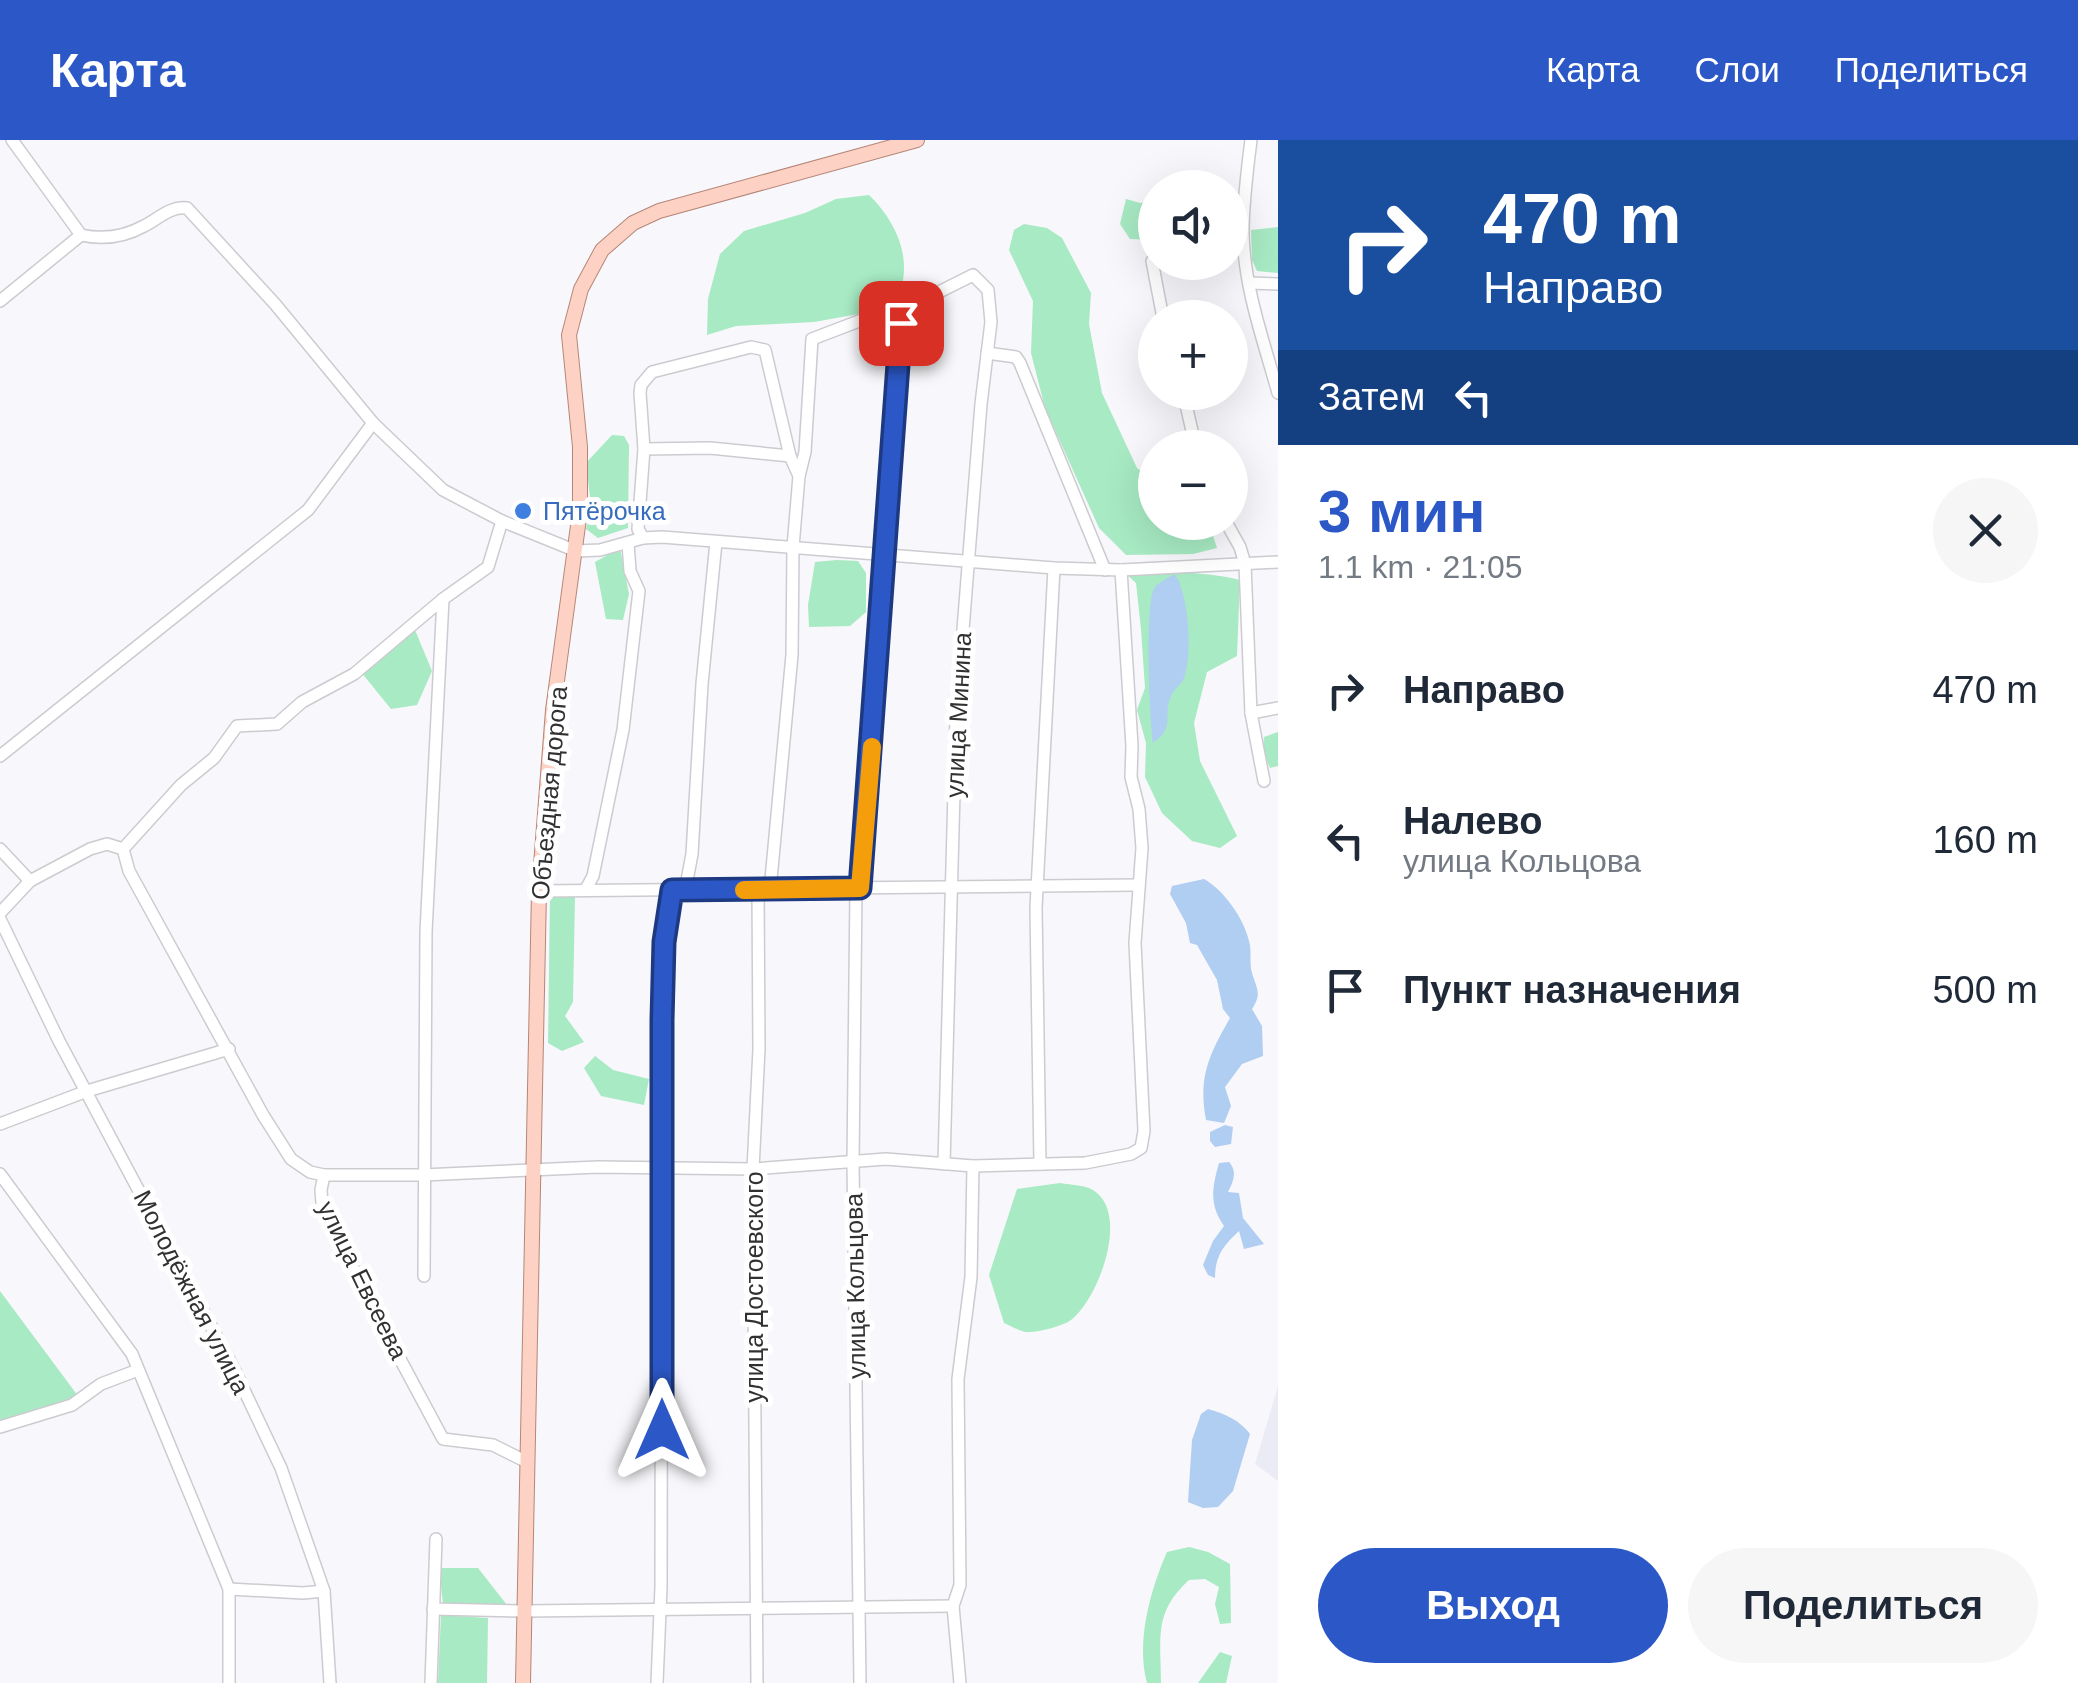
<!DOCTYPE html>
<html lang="ru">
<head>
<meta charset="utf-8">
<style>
  body { margin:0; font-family:Arial,sans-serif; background:#f6f6f7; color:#1f2937; height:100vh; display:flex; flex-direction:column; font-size:38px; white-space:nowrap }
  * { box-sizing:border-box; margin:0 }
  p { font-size:32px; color:#747a83 }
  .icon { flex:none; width:55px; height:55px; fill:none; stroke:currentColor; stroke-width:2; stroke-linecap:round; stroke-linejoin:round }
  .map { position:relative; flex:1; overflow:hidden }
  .drawer { display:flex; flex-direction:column; background:#fff; width:800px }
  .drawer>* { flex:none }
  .banner { background:#1a4fa0; color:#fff; overflow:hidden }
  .controls { position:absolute; left:1138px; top:30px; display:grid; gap:20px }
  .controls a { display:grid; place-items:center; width:110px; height:110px; border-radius:50%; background:#fff; box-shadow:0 10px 40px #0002; font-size:50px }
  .pin { position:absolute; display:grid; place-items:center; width:85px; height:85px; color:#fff; margin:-42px; border-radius:20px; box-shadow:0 5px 15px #0006 }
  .me { position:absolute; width:110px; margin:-55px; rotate:0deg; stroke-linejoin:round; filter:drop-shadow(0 0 8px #0008) }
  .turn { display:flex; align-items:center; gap:35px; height:210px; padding:0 40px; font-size:45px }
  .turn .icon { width:130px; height:130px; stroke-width:2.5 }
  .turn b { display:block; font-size:70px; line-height:85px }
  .then { display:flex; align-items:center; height:95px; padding:0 40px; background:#0003; gap:20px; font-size:38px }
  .round { display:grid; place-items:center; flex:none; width:105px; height:105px; border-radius:52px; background:#f6f6f7 }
  .summary { display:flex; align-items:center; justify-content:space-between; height:170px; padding:0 40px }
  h1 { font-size:60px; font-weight:600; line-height:75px; color:#2c58c7 }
  .cta { display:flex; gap:20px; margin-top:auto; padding:20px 40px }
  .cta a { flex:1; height:115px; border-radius:60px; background:#2c58c7; color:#fff; font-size:40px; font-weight:600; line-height:115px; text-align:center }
  .cta a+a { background:#f6f6f7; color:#1f2937 }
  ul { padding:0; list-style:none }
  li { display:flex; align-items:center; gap:30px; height:150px; padding:0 40px }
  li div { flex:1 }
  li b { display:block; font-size:38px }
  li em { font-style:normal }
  header { display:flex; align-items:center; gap:60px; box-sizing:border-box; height:140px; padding:0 50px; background:#2c58c7; color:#fff }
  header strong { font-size:48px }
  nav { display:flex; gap:55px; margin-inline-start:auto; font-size:35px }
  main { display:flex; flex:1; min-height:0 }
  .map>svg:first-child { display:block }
</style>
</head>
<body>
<header>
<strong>Карта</strong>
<nav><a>Карта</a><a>Слои</a><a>Поделиться</a></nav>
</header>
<main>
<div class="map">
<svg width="1278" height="1543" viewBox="0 0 1278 1543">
  <rect width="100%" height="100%" fill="#f8f7fb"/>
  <polygon fill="#ebebf6" points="1278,1246 1278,1341 1255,1324"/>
  <g fill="#a7eac3">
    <path d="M 869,55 C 900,85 917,129 892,168 L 814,182 L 736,186 L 707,195 L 708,159 L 720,114 L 744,91 L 805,73 L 836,59 Z"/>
    <polygon points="1126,59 1140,63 1155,60 1155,100 1130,99 1120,84"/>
    <polygon points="1024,84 1047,88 1062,98 1091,153 1089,184 1102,253 1137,328 1155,341 1155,382 1209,383 1217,408 1193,414 1126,415 1099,388 1045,268 1031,213 1033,161 1009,110 1014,90"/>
    <polygon points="1278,87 1278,133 1257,131 1252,120 1251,90"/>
    <polygon points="612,295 624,296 629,305 628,388 598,398 586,389 591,365 586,323"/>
    <polygon points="620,408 629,454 623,480 606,479 595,422"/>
    <polygon points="837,420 858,421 866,433 866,472 850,486 809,487 808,465 815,422"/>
    <path d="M 1123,431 C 1163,433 1200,430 1240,440 L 1237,516 L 1207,532 L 1194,583 L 1200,621 L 1237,696 L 1220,708 L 1192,701 L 1162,673 L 1145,637 L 1146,603 L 1137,570 L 1145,548 L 1141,489 L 1136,443 Z"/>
    <polygon points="415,490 432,531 417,565 391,569 361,532"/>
    <polygon points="1278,592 1278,626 1270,628 1263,612 1264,597"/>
    <polygon points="550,756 575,756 573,862 565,876 584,902 562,911 548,903"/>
    <polygon points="595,916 613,930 649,939 644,965 601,956 584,928"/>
    <path d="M 1060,1043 C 1071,1045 1089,1045 1097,1053 C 1128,1079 1098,1159 1071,1180 C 1063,1186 1036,1193 1026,1192 C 1019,1191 1011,1186 1004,1183 L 989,1135 L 1017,1049 Z"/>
    <polygon points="0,1151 81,1260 0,1288"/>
    <path d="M 1189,1407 L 1208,1412 L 1230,1424 L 1231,1483 L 1220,1484 L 1215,1464 L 1219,1447 L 1205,1439 L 1189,1440 C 1153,1473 1161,1497 1161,1543 L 1147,1543 C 1136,1501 1150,1451 1167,1412 Z"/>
    <polygon points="439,1428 478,1428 507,1465 443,1464"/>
    <polygon points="441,1475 488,1478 487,1543 438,1543"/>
    <polygon points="1220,1512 1232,1516 1226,1543 1198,1543"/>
  </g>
  <g fill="#b0cdf2">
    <path d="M 1174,434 C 1189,452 1192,512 1185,535 C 1183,544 1176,546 1172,554 C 1161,574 1177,586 1153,603 C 1150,579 1144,462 1155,447 C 1159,442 1169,438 1174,434 Z"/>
    <path d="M 1204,739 C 1224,750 1244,779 1249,801 C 1252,811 1249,823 1252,833 C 1257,850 1262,853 1252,869 L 1262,886 L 1263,916 L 1242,924 L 1225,947 L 1231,966 L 1224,983 L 1206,980 C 1198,937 1209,915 1230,878 L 1223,869 L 1217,840 L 1197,805 L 1190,803 L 1186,783 L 1170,754 L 1172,746 Z"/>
    <polygon points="1225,985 1233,987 1231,1004 1215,1007 1210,1001 1210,992"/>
    <path d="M 1229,1022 C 1238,1032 1233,1042 1228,1052 L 1239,1053 L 1243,1078 L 1264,1104 L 1244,1109 L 1239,1091 C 1223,1106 1215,1116 1215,1138 L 1208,1135 L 1203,1125 L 1213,1101 L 1224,1086 C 1209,1065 1212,1048 1219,1023 Z"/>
    <path d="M 1208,1269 C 1226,1274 1239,1280 1250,1294 L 1233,1351 L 1218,1367 L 1203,1368 L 1188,1362 L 1192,1300 L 1201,1274 Z"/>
  </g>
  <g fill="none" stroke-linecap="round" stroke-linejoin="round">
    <defs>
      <g id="minor">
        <path d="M 12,0 L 81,95 C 103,100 124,97 144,86 C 158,79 170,66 187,68 L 275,164 L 373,283 L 443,350 L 502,381 L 576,411 L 600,410 L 643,398 L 662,397 L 1054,428 L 1121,430 L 1278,422"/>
        <path d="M 1251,0 C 1247,31 1243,62 1243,93 C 1244,148 1264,202 1278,253"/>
        <polyline points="1152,121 1163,178"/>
        <polyline points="1250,143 1278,144"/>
        <polyline points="0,161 81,95"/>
        <polyline points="987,213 1016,217 1020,223 1105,430"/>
        <polyline points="1183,252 1196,308"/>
        <polyline points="644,309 710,308 790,316 799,336"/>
        <polyline points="1226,382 1240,407 1245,424 1251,573 1264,641"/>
        <polyline points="643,398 638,389 644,309 640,253 641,245 652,232 751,207 765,210 790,316"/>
        <polyline points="1251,573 1278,568"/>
        <polyline points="0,616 308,370 373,283"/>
        <polyline points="0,709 30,741"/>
        <polyline points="123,709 129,731 263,975 291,1019 310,1032 324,1035 321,1050 322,1063 370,1163 443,1299 493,1305 527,1322"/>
        <polyline points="123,709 181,645 214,618 237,586 277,584 302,562 354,534 443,459 488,427 502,381"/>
        <polyline points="586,749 593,736 623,590 639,451 630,431 628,403"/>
        <polyline points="856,749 853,1023 860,1543"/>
        <polyline points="860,749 901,171"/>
        <polyline points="770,750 792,515 793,407 799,336 805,312 812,199 867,178 901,171 973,135 988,150 991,182 981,264 956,577 944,1024"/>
        <polyline points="539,751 1137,745"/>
        <polyline points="685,751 692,714 702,544 716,402"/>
        <polyline points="0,773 30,741 90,709 107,704 123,709"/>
        <polyline points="0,779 59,901 235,1231 281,1328 324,1451 330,1543"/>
        <polyline points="0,984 87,951 229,909"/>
        <polyline points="1040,1024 1036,768 1054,428"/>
        <polyline points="0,1034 132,1214 229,1449 229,1543"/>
        <polyline points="324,1035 423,1035 598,1027 753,1029 886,1019 973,1026 1085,1023 1131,1014 1141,1008 1144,991 1135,803 1142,708 1139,669 1131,637 1132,606 1121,430"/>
        <polyline points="424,1136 426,792 443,459"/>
        <polyline points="0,1287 72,1265 101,1244 138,1230"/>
        <polyline points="229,1449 303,1453 324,1451"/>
        <polyline points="433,1469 524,1471 953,1466"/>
        <polyline points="431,1543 436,1399"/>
        <polyline points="657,1543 661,1447 662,880 664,802 673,751"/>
        <polyline points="757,1543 753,1029 759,909 758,750"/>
        <polyline points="960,1543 953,1466 960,1445 958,1239 971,1137 973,1026"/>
      </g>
      <polyline id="major" points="523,1543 539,751 553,570 580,371 580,307 569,195 581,149 602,110 633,83 659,71 917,0"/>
    </defs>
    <use href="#minor" stroke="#ccccd0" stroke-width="14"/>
    <use href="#major" stroke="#b58678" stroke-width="16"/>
    <use href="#minor" stroke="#fff" stroke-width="11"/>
    <use href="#major" stroke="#fdd2c4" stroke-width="14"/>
  </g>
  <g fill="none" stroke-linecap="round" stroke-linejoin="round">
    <defs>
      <polyline id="route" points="662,1290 662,880 664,802 672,750 860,748 901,183"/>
    </defs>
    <use href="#route" stroke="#1d3981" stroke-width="25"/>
    <use href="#route" stroke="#2c58c7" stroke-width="18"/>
    <polyline stroke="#f59e0b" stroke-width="18" points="744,750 860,748 872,607"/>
  </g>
  <circle fill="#3f7fe0" stroke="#fff" stroke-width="4" cx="523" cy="371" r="10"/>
  <g text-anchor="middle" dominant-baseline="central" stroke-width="10" stroke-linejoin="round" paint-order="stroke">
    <g font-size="25" fill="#366cbe" stroke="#fff" text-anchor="start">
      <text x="543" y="371">Пятёрочка</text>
    </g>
    <g font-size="25" fill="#313132" stroke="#fff">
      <text transform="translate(958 575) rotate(-87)">улица Минина</text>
      <text transform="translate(549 653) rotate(-85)">Объездная дорога</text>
      <text transform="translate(363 1140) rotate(64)">улица Евсеева</text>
      <text transform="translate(855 1146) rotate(-91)">улица Кольцова</text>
      <text transform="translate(754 1147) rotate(-90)">улица Достоевского</text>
      <text transform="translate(192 1152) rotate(63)">Молодёжная улица</text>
    </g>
  </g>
</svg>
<div class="controls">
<a><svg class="icon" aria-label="sound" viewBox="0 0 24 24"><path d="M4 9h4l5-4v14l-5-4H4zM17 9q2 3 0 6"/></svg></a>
<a>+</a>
<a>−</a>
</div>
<div class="pin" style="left:901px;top:183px;background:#d93025"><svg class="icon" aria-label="arrive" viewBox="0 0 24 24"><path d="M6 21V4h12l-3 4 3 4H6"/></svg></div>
<svg class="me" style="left:662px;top:1290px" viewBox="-20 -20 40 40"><path d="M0-17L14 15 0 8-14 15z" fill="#2c58c7" stroke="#fff" stroke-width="4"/></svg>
</div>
<section class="drawer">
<div class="banner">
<div class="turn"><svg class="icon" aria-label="right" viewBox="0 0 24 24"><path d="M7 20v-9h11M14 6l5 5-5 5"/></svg><div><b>470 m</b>Направо</div></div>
<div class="then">Затем<svg class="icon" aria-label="left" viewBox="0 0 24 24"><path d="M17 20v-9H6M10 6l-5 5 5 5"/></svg></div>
</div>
<div class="summary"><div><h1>3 мин</h1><p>1.1 km · 21:05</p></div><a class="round"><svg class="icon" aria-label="close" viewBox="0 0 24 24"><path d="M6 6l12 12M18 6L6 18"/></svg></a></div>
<ul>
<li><svg class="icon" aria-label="right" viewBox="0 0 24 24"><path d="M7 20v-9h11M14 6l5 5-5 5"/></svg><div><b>Направо</b></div><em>470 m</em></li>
<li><svg class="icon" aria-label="left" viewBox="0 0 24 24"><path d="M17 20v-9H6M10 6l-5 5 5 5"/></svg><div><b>Налево</b><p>улица Кольцова</p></div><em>160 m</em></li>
<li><svg class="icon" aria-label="arrive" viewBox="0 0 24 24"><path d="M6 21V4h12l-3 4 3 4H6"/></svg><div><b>Пункт назначения</b></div><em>500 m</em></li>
</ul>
<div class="cta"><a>Выход</a><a>Поделиться</a></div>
</section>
</main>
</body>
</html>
